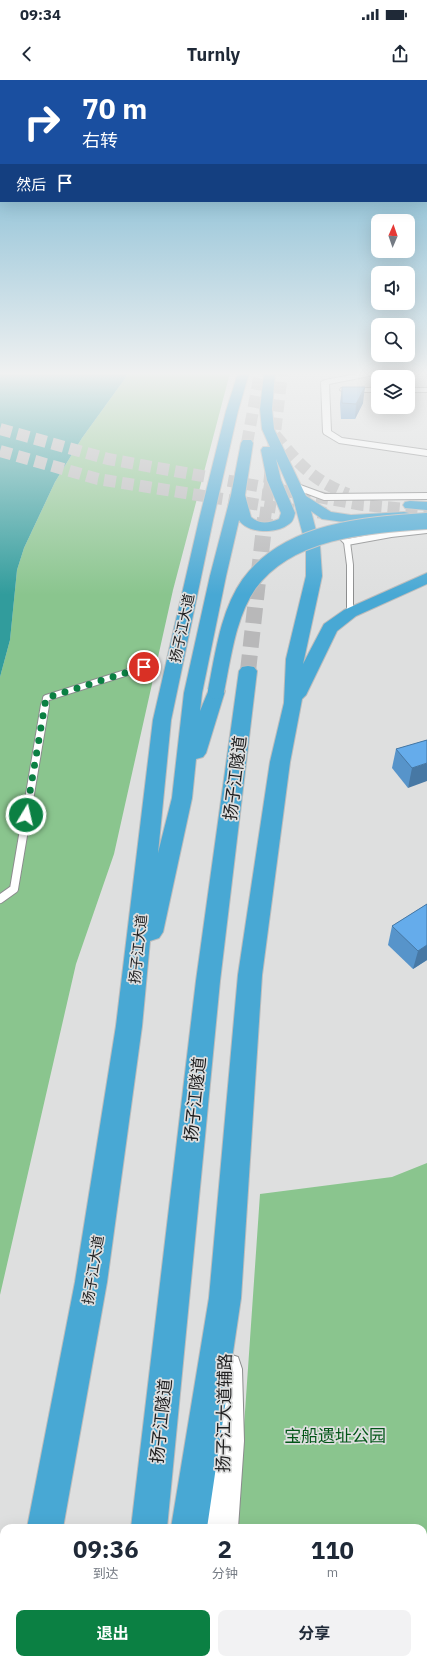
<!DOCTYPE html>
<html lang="zh">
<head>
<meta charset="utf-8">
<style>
  body { margin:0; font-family:"IBM Plex Sans","Noto Sans SC",sans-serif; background:#f2f2f3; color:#1f2937; height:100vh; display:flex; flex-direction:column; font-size:15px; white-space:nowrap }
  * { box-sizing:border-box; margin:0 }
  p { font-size:13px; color:#747a83 }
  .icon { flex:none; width:22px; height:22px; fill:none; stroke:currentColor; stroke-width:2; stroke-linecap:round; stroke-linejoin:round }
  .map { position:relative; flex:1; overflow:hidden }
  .side { position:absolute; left:0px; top:1444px; width:427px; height:140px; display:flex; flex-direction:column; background:#fff; border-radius:12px 12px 0 0; box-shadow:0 4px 16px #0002 }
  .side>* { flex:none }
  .guide { position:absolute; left:0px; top:0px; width:427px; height:122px; box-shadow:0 4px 16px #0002; background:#1a4fa0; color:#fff; overflow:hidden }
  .needle { width:26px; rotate:2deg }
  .tools { position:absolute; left:371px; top:134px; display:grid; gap:8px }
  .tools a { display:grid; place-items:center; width:44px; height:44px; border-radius:8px; background:#fff; box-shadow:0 4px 16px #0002; font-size:20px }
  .pin { position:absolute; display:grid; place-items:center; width:34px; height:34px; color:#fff; margin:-17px; border:2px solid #fff; border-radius:50%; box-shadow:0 1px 4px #0007 }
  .me { position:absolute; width:44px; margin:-22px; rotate:9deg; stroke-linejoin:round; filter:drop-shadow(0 0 3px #0008) }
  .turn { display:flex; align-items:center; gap:14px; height:84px; padding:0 16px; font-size:18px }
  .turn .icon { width:52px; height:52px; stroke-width:2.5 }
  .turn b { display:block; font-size:28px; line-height:34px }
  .then { display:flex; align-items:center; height:38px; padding:0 16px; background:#0003; gap:8px; font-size:15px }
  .eta { display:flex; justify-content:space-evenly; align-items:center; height:68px; text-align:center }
  .eta b { font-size:24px; font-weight:700; line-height:28px }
  .cta { display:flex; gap:8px; margin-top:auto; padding:8px 16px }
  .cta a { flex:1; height:46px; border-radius:8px; background:#0b8043; color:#fff; font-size:16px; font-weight:700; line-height:46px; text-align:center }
  .cta a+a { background:#f2f2f3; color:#1f2937 }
  .status { display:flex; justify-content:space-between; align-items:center; height:28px; padding:0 20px; background:#fff; direction:ltr }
  .status svg { height:11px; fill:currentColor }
  header { display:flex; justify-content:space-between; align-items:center; height:52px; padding:0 16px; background:#fff; font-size:18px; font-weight:700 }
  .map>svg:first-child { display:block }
</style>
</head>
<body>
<div class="status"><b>09:34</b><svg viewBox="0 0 49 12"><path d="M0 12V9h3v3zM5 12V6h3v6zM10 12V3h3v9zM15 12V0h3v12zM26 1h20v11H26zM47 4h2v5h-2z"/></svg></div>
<header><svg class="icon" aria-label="back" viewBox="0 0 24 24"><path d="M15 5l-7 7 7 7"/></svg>Turnly<svg class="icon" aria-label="share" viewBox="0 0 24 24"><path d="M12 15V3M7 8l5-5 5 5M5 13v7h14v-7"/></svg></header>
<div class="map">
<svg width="427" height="1584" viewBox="0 0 427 1584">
  <rect width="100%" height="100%" fill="#dedfdf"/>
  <g fill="#8ac58e">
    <polygon points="129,293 230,293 173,510 114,774 76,884 0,1215 0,597 10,560 17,490 24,468 55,402 82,358"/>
    <polygon points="427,1083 427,1584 228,1584 228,1580 423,1580 423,1448 237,1448 260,1114 392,1097"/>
  </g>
  <polygon fill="#319c9c" points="0,293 129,293 82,358 55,402 24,468 17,490 10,560 0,597"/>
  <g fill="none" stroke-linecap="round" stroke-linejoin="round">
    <g stroke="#b8b8b9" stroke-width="12" stroke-dasharray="12 6" stroke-linecap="butt">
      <polyline points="0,349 108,379 363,425 427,431"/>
      <path d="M 275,355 C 298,383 313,401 348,414"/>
      <polyline points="247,363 260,293"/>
      <polyline points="0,371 98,399 285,429 326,433"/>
      <polyline points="265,439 282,293"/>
    </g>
    <polyline stroke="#b8b8b9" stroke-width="16" stroke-dasharray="16 8" stroke-linecap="butt" points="248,591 265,438"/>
    <defs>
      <g id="service-far1">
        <polyline points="336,451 347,462 391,454 427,450"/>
        <polyline points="347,462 350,485 350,533"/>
        <polyline points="45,626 46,618 144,587"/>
      </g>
      <polyline id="service" points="0,819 14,809 45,625"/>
      <g id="minor">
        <polygon points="361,293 378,293 374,295 329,304 331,351 342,358 427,370 427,376 339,363 324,354 323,352 321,302 325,300"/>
        <polygon points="341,308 378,308 378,312 344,312 340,310"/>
        <rect x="408" y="308" width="19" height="4"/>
        <polygon points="295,403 325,414 427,413 427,419 324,420 292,408 290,406 292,404"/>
      </g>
      <g id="secondary">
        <polygon points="226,1273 238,1277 242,1289 244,1361 238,1448 202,1448 210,1361 210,1289 214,1277"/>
        <rect x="190" y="1580" width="40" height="4"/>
      </g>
      <g id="trunk">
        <path d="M 238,293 L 249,293 L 238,331 L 213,440 L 171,640 L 158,773 L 172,718 L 184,613 L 210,496 L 231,415 L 241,363 L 243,360 L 251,360 L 253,363 L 245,415 L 251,437 C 260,445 269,443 279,439 L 281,433 L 267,400 L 261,370 L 263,367 L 270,367 L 262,349 L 260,329 L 264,293 L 275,293 L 272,329 L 274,349 L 306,416 L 331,432 L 351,435 L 404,432 L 409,433 L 411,436 L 409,439 L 404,440 L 351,443 L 322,439 L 311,431 L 320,466 L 322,496 L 303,584 L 324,544 L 344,530 L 427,493 L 427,504 L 356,536 L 337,551 L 306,615 L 302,619 L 290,682 L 262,895 L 241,1218 L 207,1448 L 171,1448 L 209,1218 L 238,895 L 270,682 L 284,623 L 286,579 L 306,496 L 306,466 L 293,418 L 276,379 L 281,400 L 295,433 C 294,437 293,442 289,444 C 277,454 248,454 239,440 L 226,496 L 202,613 L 200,631 L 210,607 L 216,606 L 222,607 L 225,611 L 206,673 L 203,677 L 196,679 L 192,718 L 163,852 L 159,858 L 150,861 L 142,946 L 107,1202 L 63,1448 L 27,1448 L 75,1202 L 116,946 L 153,640 L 199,440 L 226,331 Z"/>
        <polygon points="410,421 427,422 427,430 405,428 403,425 405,422"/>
        <polygon points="248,586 254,587 257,591 220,901 167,1448 131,1448 196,901 239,591 242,587"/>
        <polygon points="4,1574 4,1580 41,1580 40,1584 0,1584"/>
        <polygon points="121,1580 184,1580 183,1584 121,1584"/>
      </g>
    </defs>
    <use href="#service-far1" stroke="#8b8c8d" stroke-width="8"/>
    <use href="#service" stroke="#8b8c8d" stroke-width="10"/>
    <use href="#minor" stroke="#8b8c8d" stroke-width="2"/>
    <use href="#secondary" stroke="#8b8c8d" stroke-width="2"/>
    <use href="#trunk" stroke="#bcbcbc" stroke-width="2"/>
    <use href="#service-far1" stroke="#fff" stroke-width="6"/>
    <use href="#service" stroke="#fff" stroke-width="8"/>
    <use href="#minor" fill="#fff" fill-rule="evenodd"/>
    <use href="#secondary" fill="#fff" fill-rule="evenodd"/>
    <use href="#trunk" fill="#48a8d4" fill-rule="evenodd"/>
    <defs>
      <path id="trunk-bridge" d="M 216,611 C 223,576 228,534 249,504 C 288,450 366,445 427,441"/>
    </defs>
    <use href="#trunk-bridge" stroke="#bcbcbc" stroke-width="18" stroke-linecap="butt"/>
    <use href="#trunk-bridge" stroke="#48a8d4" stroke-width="16"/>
  </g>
  <g fill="#5794ca">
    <polygon points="342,307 363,323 355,339 341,339 340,323"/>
    <polygon points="427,660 408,708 392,688 396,669"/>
    <polygon points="427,824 427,880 413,889 388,865 392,846"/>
  </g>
  <g fill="#4778a4">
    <polygon points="365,307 363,323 355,339 356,324"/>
    <polygon points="427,683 427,701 408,708 412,688"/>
    <polygon points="427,865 427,880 413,889 418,871"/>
  </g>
  <g fill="#65aceb" stroke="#4778a4">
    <polygon points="342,307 365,307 356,324 342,323"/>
    <polygon points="427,660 427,683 412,688 396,669"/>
    <polygon points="427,824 427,865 418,871 392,846"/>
  </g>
  <linearGradient id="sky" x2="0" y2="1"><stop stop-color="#5faaca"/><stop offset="0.57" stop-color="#f0f1f1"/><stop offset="1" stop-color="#f0f1f1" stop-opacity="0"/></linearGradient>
  <rect width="427" height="515" fill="url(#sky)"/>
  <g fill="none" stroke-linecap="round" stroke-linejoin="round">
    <polyline stroke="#0b8043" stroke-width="7" stroke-dasharray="0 12.6" points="26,735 46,618 144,587"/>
  </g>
  <g text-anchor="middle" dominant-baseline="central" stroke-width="3.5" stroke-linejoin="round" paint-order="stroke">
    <g font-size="14" fill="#1e1e1f" stroke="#dedfdf">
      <text transform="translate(182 548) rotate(-78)">扬子江大道</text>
      <text transform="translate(138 869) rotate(-84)">扬子江大道</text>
      <text transform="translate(93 1190) rotate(-81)">扬子江大道</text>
    </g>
    <g font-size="17" fill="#1e1e1f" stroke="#dedfdf">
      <text transform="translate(235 698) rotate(-83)">扬子江隧道</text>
      <text transform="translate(195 1019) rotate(-84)">扬子江隧道</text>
      <text transform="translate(224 1333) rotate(-89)">扬子江大道辅路</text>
      <text transform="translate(161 1341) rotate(-84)">扬子江隧道</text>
    </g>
    <g font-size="17" fill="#035618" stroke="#dedfdf">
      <text x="335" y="1356">宝船遗址公园</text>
    </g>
  </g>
</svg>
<div class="tools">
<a><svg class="needle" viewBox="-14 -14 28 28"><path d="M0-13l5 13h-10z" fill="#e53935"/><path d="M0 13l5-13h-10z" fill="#747a83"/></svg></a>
<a><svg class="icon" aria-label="sound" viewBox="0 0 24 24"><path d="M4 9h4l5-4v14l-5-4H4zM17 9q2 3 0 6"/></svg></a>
<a><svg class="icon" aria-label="search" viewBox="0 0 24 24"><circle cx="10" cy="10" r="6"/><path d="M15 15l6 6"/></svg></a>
<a><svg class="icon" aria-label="layers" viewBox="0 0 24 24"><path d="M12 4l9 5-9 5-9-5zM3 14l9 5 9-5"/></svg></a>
</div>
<div class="pin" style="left:144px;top:587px;background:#d93025"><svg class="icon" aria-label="arrive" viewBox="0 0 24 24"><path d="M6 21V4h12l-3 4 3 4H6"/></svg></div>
<svg class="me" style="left:26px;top:735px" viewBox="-20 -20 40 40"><circle r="17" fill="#0b8043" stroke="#fff" stroke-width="3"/><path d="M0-11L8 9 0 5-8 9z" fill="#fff"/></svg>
<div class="guide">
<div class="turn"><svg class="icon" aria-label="right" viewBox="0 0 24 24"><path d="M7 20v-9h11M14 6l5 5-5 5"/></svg><div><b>70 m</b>右转</div></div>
<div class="then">然后<svg class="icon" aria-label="arrive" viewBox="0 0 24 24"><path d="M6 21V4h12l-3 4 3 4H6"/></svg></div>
</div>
<section class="side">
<div class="eta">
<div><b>09:36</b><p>到达</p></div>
<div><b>2</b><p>分钟</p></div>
<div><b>110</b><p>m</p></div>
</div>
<div class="cta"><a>退出</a><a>分享</a></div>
</section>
</div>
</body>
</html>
